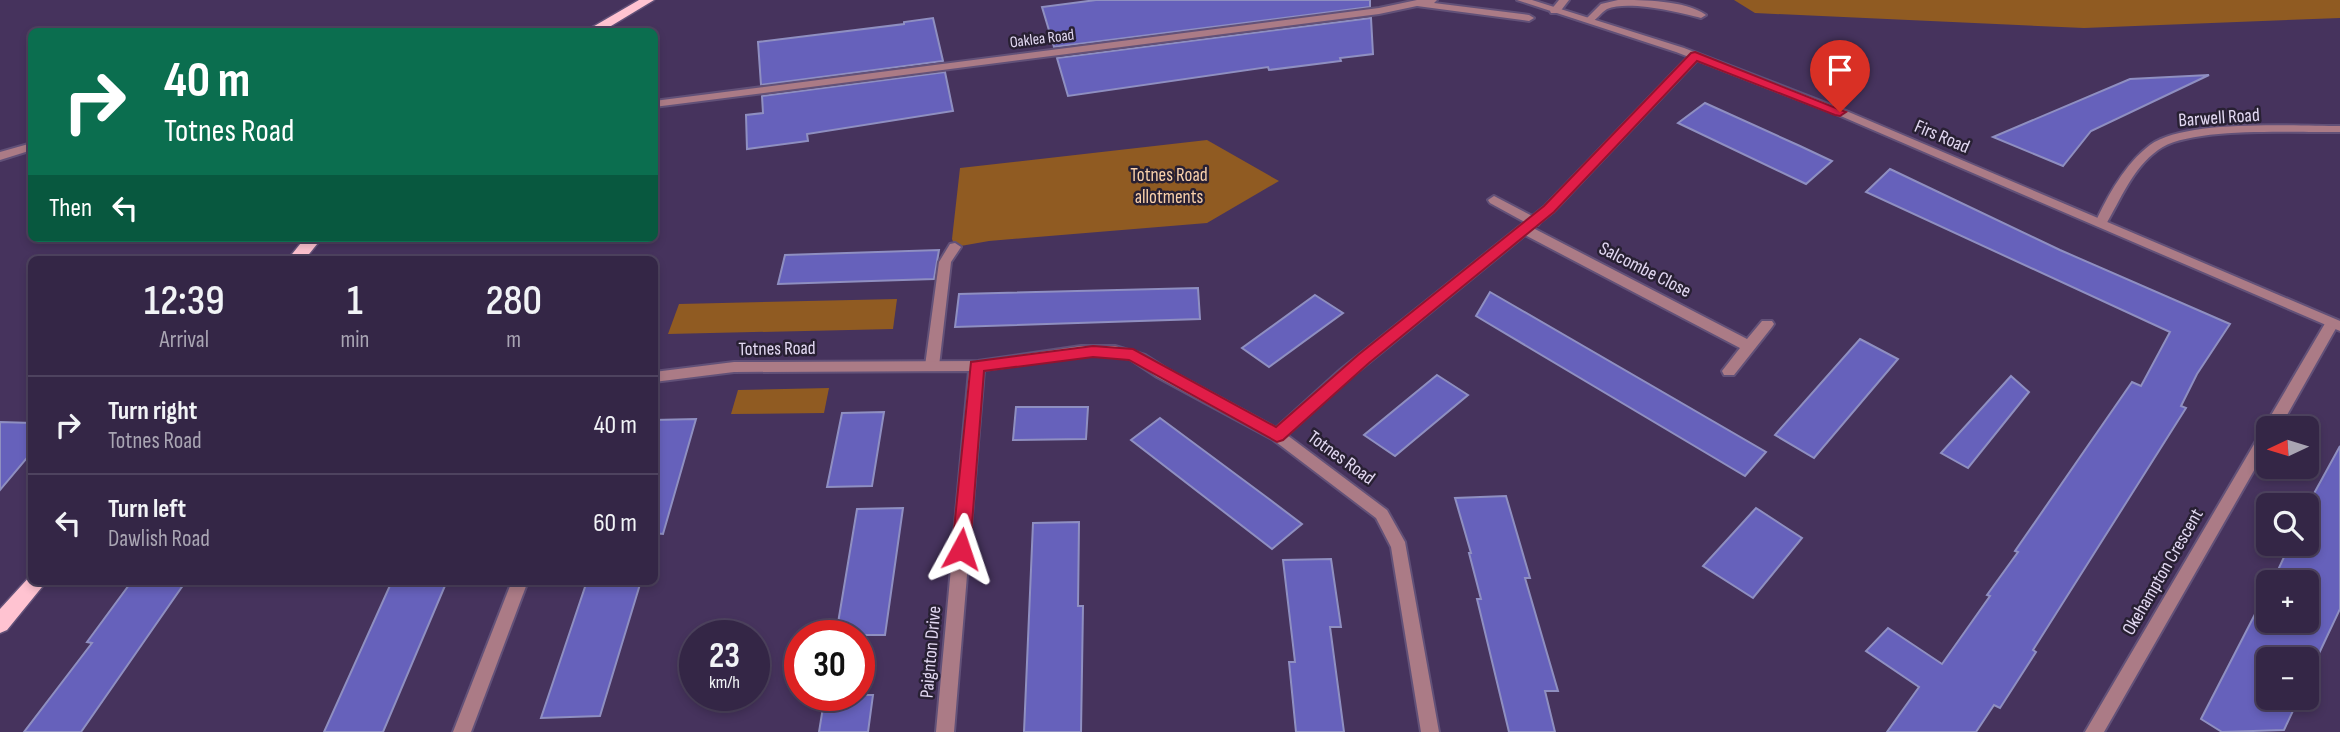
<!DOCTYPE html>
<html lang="en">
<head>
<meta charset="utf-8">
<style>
  body { margin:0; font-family:"Sofia Sans Condensed",sans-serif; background:#3f3251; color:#f1f3f6; height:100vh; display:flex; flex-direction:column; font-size:26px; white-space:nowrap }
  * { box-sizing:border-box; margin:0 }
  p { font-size:23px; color:#a9a5b3 }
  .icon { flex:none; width:38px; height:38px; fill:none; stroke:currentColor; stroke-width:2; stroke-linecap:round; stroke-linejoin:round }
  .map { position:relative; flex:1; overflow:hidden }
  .details { position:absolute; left:28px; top:256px; width:630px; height:329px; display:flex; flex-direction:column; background:#342646; border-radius:10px; box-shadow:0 4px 10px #0003,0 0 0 2px #4e435f }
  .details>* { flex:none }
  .hud { position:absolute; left:28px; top:28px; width:630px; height:214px; border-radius:10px; box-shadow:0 4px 10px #0003,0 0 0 2px #4e435f; background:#0b6e4f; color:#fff; overflow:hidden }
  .needle { width:46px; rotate:266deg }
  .tools { position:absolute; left:2256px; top:416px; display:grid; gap:14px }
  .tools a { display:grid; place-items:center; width:63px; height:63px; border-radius:10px; background:#342646; box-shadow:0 4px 10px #0003,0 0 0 2px #4e435f; font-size:35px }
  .speed { position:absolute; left:679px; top:620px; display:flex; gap:14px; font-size:35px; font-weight:700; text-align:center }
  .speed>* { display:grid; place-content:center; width:91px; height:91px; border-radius:50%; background:#342646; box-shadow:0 4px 10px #0003,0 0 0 2px #4e435f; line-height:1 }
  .speed small { font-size:18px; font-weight:400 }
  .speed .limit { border:10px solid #d22; background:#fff; color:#111 }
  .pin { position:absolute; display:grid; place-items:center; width:60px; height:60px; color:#fff; margin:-72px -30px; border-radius:50% 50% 50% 0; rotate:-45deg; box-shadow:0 0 7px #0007 }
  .pin .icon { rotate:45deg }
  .me { position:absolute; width:77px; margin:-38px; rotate:5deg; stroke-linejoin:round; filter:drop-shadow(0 0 5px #0008) }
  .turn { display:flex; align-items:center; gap:24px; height:147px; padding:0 21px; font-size:32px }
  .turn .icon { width:91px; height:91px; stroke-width:2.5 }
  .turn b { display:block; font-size:49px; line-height:60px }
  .then { display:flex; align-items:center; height:66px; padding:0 21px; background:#0003; gap:14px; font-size:26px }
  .eta { display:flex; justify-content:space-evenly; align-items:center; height:119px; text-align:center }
  .eta b { font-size:42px; font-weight:600; line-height:49px }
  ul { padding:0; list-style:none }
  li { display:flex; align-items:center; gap:21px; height:98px; padding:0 21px; border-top:2px solid #4e435f }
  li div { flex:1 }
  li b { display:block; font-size:26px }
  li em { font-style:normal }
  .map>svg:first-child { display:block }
</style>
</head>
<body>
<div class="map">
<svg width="2340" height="732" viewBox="0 0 2340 732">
  <rect width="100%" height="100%" fill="#46335d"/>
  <g fill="#905b22">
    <polygon points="1734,0 2340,0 2340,18 2084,28 1755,13"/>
    <polygon points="1207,140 1279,181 1207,223 989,241 955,247 952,239 960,168"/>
    <polygon points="897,299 893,329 668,334 679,304"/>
    <polygon points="829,388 824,413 731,414 738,390"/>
  </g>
  <g fill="#6661bb" stroke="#8f8fc1" stroke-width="2">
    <polygon points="1096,0 1370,0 1370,7 1054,47 1042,7"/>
    <polygon points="933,18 943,61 761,85 758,42 904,24 904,22"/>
    <polygon points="1371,18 1373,54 1340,58 1341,61 1269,70 1268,67 1068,96 1057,58"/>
    <polygon points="945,72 953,111 807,134 808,141 747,149 746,115 763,113 762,96"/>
    <polygon points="2209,75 2091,131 2063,166 1993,137 2130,79"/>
    <polygon points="1705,103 1800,146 1832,161 1806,184 1678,123"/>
    <polygon points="1890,169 2060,250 2230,324 2197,374 2181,406 2186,408 2033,650 2036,652 2000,708 1994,705 1976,732 1887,732 1919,687 1866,651 1888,628 1942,664 1990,596 1987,595 2018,552 2015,551 2132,382 2141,386 2170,332 1866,192"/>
    <polygon points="939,250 934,279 778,284 785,255"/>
    <polygon points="1198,288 1200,319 955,327 959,294"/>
    <polygon points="1490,292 1766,452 1745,476 1476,316"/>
    <polygon points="1315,295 1343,313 1269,367 1242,348"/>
    <polygon points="1860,339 1898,359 1814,458 1775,435"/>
    <polygon points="1437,375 1468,395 1395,456 1364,435"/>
    <polygon points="2011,376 2029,392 1968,468 1941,453"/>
    <polygon points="1016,407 1088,407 1086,439 1013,440"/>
    <polygon points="884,412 872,486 827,487 842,413"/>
    <polygon points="1160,418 1265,496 1302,524 1272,549 1131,440"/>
    <polygon points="696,419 663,534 654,533 654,420"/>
    <polygon points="0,422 32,423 32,452 0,490"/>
    <polygon points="2340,446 2340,609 2306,681 2306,660 2268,660 2268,698 2299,698 2284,730 2222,732 2201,719 2268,589 2268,621 2306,621 2306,583 2272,583 2290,544 2306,544 2306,508"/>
    <polygon points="1506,496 1530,578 1525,578 1558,691 1545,691 1555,732 1509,732 1477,599 1481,599 1469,553 1471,553 1455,498"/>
    <polygon points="903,508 885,635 836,635 857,509"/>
    <polygon points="1756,508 1802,538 1753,598 1703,566"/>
    <polygon points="1079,522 1078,606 1083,606 1081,732 1024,732 1033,523"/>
    <polygon points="1331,559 1341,627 1330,627 1344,732 1296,732 1289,662 1295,662 1283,560"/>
    <polygon points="132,581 186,581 81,732 24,732 92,643 87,642"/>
    <polygon points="392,581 447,581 383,732 324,732"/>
    <polygon points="587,581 641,581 600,716 541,718"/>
    <polygon points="825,695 873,695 868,732 819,732"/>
  </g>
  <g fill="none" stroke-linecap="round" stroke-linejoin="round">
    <defs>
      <g id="service">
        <polygon points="1559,0 1569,0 1559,13 1551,13 1550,11"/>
        <path d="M 1618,0 C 1644,0 1684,0 1706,15 L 1701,18 C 1679,12 1628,0 1607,9 C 1600,13 1597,20 1590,23 L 1585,20 L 1601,4 Z"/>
        <polygon points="1494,196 1538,219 1540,222 1538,225 1530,225 1490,203 1488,200"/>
        <polygon points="955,243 961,247 951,262 939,366 932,371 925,366 939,262 950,244"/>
      </g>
      <g id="minor">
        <polygon points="1417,0 1437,0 1434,3 1529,15 1534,18 1529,21 1417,6 1379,14 654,107 654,101 1379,8"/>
        <polygon points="1695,53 1700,56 1699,58 1553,212 1533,228 1747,339 1762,321 1772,321 1774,324 1772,327 1734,375 1724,375 1722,371 1740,348 1525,235 1350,378 1287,435 1387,510 1405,542 1439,732 1421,732 1391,547 1376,518 1272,439 1157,377 1130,359 1115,356 1081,356 984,370 954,732 936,732 969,371 734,372 654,382 654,372 734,362 978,361 1081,346 1115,346 1145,355 1167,369 1276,428 1340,370 1545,206 1691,54"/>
        <path d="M 2340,126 L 2340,132 C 2298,133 2190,126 2158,150 C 2132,169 2121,199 2105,226 L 2101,227 L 2095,223 C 2108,195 2125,164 2150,145 C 2185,119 2294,126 2340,126 Z"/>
        <polygon points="32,143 32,150 0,160 0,152"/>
        <polygon points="2332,318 2339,323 2279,429 2268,429 2268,446 2104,732 2085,732 2327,320"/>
        <polygon points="512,581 528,581 471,732 453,732"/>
      </g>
      <polygon id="tertiary" points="1517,0 1532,0 1684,48 1844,110 2340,321 2340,331 1836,114 1676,52"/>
      <g id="primary">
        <polygon points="639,0 654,0 601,32 584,32"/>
        <polygon points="305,238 322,238 305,259 288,259"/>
        <polygon points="32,574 32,581 45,581 42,587 7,630 0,633 0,609"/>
      </g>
    </defs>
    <use href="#service" stroke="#625178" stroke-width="4"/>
    <use href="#minor" stroke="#625178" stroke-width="4"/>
    <use href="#tertiary" stroke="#625178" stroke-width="4"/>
    <use href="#primary" stroke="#625178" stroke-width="3"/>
    <use href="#service" fill="#ab7b86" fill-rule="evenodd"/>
    <use href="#minor" fill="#ab7b86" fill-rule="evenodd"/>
    <use href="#tertiary" fill="#ab7b86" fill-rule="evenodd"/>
    <use href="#primary" fill="#ffc3d1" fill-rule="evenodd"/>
  </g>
  <polygon fill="#e11d48" stroke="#92132f" stroke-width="2" points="1695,52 1846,112 1840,116 1835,115 1697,61 1554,212 1369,363 1283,440 1277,442 1129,360 1093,357 984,371 970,549 968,554 961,557 955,554 952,549 971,362 1093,346 1133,349 1276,427 1358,355 1544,206 1691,53"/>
  <g text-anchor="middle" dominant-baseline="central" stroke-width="5" stroke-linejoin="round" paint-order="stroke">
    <g font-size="16" fill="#e2d8f2" stroke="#282033">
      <text transform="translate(1042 39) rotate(-7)">Oaklea Road</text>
    </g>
    <g font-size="19" fill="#e2d8f2" stroke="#282033">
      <text transform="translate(2219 118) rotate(-4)">Barwell Road</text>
      <text transform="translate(1942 137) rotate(23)">Firs Road</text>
      <text transform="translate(1645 270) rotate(27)">Salcombe Close</text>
      <text transform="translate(777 349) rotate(-1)">Totnes Road</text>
      <text transform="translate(1341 458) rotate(36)">Totnes Road</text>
      <text transform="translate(2163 572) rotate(-60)">Okehampton Crescent</text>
      <text transform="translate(931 652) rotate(-85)">Paignton Drive</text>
    </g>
    <g font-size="19" fill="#fad1ac" stroke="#282033">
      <text x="1169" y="175">Totnes Road<tspan x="1169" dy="22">allotments</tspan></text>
    </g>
  </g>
</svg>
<div class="tools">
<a><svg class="needle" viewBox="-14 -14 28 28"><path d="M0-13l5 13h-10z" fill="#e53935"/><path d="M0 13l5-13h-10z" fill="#a9a5b3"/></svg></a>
<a><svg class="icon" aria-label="search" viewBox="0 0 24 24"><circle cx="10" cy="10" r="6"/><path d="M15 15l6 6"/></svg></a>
<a>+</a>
<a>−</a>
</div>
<div class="speed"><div>23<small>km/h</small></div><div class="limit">30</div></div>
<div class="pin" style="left:1840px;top:112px;background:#d93025"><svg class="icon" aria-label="arrive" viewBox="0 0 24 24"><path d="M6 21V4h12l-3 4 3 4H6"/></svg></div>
<svg class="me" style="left:961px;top:549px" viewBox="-20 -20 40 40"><path d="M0-17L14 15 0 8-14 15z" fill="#e11d48" stroke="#fff" stroke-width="4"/></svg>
<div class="hud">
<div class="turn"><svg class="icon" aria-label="right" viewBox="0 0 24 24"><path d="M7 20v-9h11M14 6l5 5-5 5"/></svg><div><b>40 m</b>Totnes Road</div></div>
<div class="then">Then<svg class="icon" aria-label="left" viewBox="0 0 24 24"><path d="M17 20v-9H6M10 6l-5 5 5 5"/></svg></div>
</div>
<section class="details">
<div class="eta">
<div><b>12:39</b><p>Arrival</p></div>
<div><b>1</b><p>min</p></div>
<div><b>280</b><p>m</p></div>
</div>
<ul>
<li><svg class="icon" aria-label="right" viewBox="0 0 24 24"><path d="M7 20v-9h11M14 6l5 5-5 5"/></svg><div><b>Turn right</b><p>Totnes Road</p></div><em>40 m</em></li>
<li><svg class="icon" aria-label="left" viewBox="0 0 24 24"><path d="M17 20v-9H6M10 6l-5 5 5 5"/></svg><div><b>Turn left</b><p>Dawlish Road</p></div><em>60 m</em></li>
</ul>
</section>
</div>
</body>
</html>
